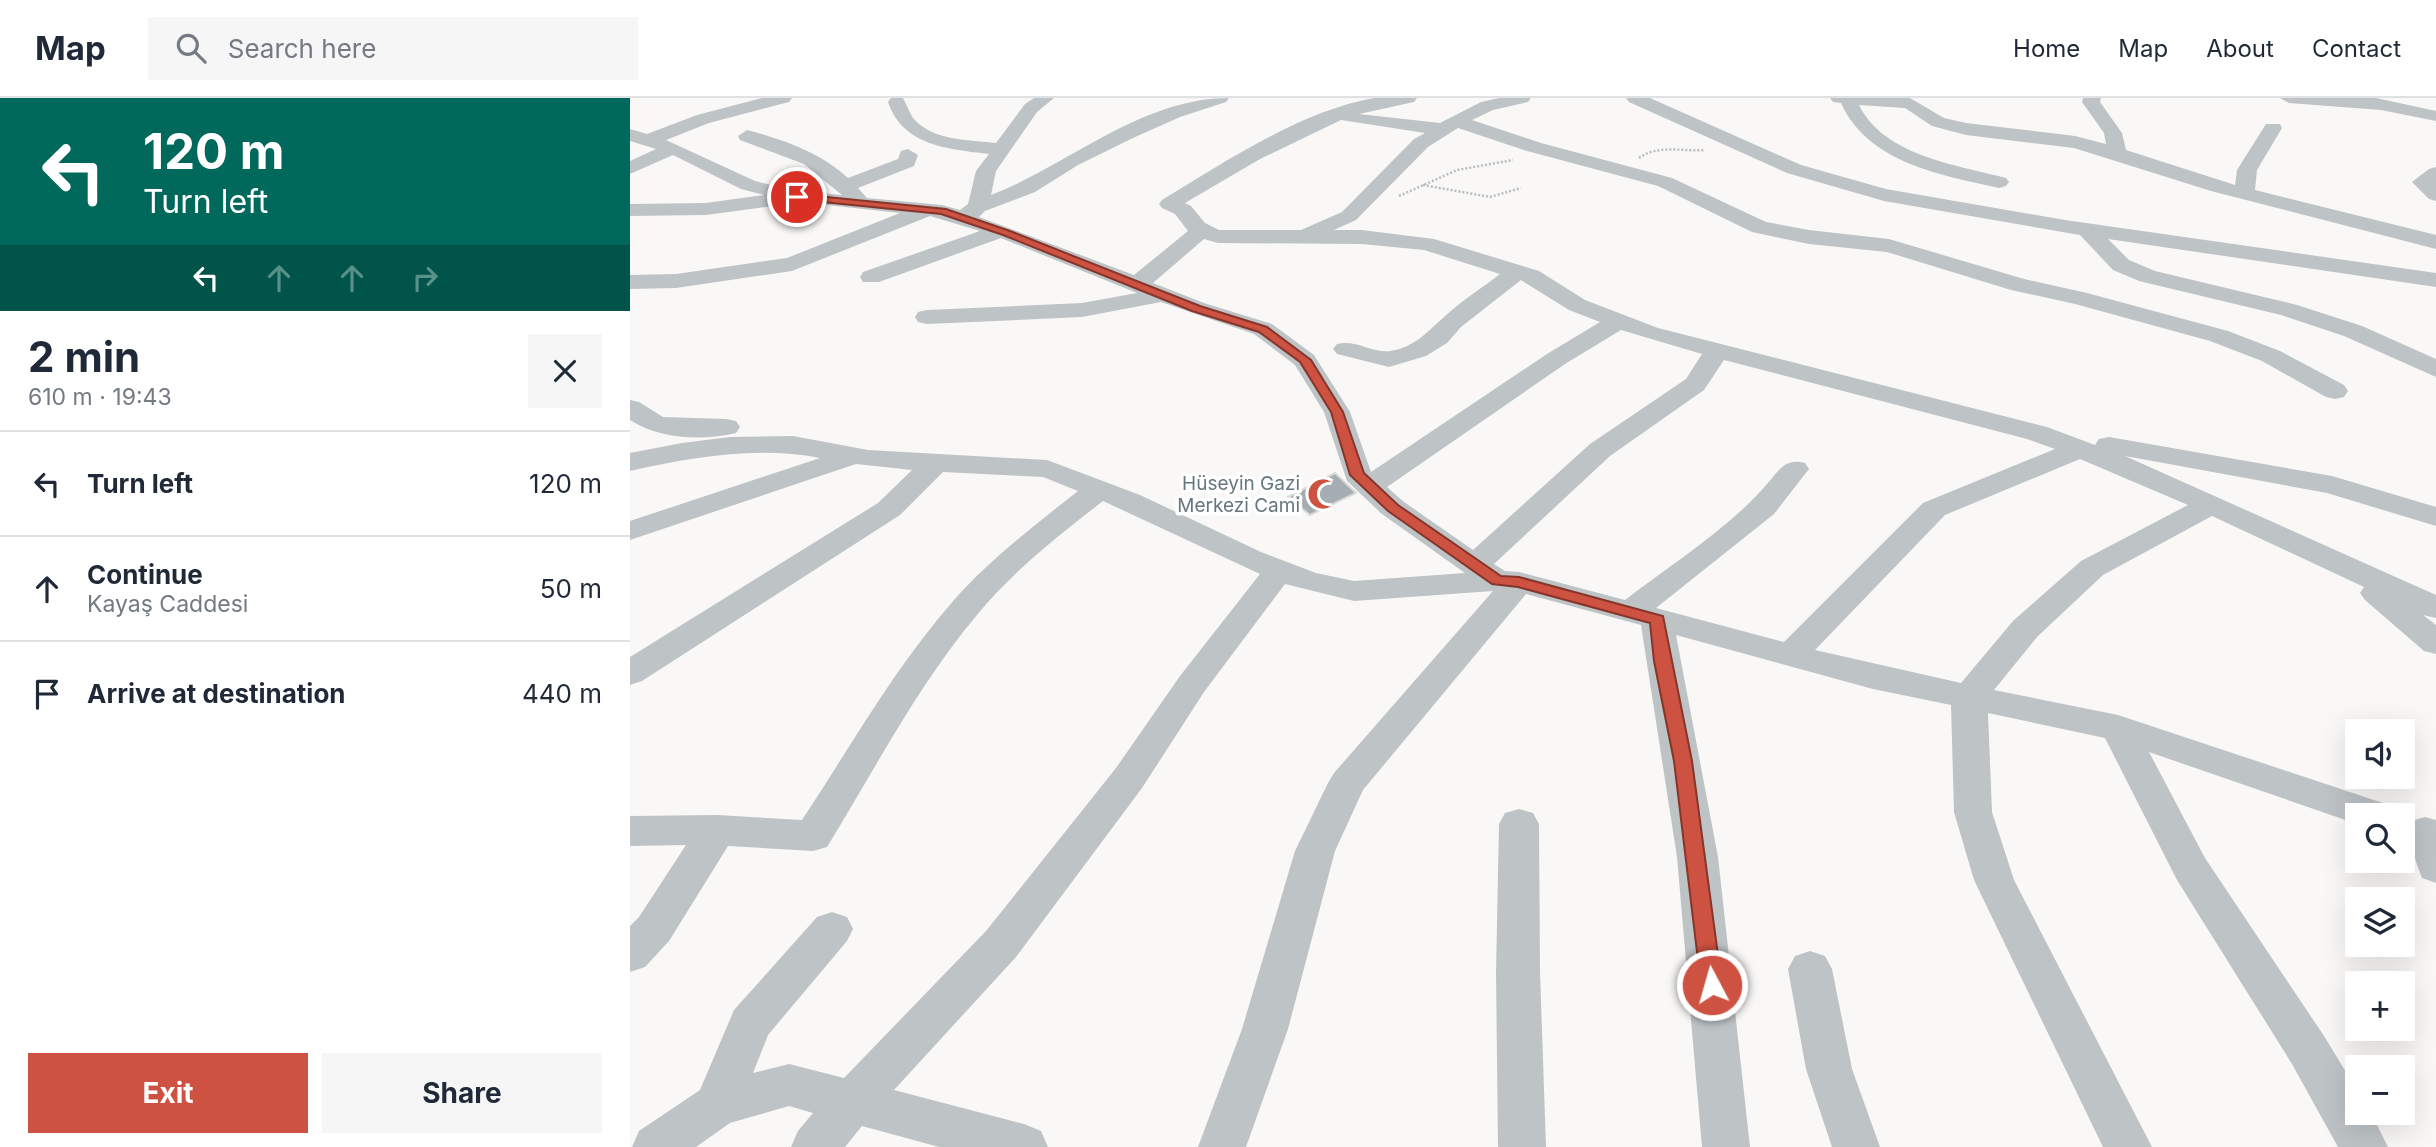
<!DOCTYPE html>
<html lang="en">
<head>
<meta charset="utf-8">
<style>
  body { margin:0; font-family:Inter,sans-serif; background:#f6f6f7; color:#1f2937; height:100vh; display:flex; flex-direction:column; font-size:26px; white-space:nowrap }
  * { box-sizing:border-box; margin:0 }
  p { font-size:23px; color:#747a83 }
  .icon { flex:none; width:38px; height:38px; fill:none; stroke:currentColor; stroke-width:2; stroke-linecap:round; stroke-linejoin:round }
  .map { position:relative; flex:1; overflow:hidden }
  .sheet { display:flex; flex-direction:column; background:#fff; width:630px }
  .sheet>* { flex:none }
  .guide { background:#00695c; color:#fff; overflow:hidden }
  .controls { position:absolute; left:1715px; top:621px; display:grid; gap:14px }
  .controls a { display:grid; place-items:center; width:70px; height:70px; border-radius:0px; background:#fff; box-shadow:0 7px 28px #0002; font-size:35px }
  .pin { position:absolute; display:grid; place-items:center; width:60px; height:60px; color:#fff; margin:-30px; border:4px solid #fff; border-radius:50%; box-shadow:0 2px 7px #0007 }
  .me { position:absolute; width:77px; margin:-38px; rotate:354deg; stroke-linejoin:round; filter:drop-shadow(0 0 5px #0008) }
  .turn { display:flex; align-items:center; gap:24px; height:147px; padding:0 28px; font-size:32px }
  .turn .icon { width:91px; height:91px; stroke-width:2.5 }
  .turn b { display:block; font-size:49px; line-height:60px }
  .lanes { display:flex; align-items:center; height:66px; padding:0 28px; background:#0003; justify-content:center; gap:35px; direction:ltr }
  .lanes .off { opacity:.35 }
  .round { display:grid; place-items:center; flex:none; width:74px; height:74px; border-radius:0px; background:#f6f6f7 }
  .summary { display:flex; align-items:center; justify-content:space-between; height:119px; padding:0 28px }
  h1 { font-size:42px; font-weight:700; line-height:52px }
  .cta { display:flex; gap:14px; margin-top:auto; padding:14px 28px }
  .cta a { flex:1; height:80px; border-radius:0px; background:#ce5241; color:#fff; font-size:28px; font-weight:700; line-height:80px; text-align:center }
  .cta a+a { background:#f6f6f7; color:#1f2937 }
  ul { padding:0; list-style:none }
  li { display:flex; align-items:center; gap:21px; height:105px; padding:0 28px; border-top:2px solid #e0e1e3 }
  li div { flex:1 }
  li b { display:block; font-size:26px }
  li em { font-style:normal }
  header { display:flex; align-items:center; gap:42px; box-sizing:border-box; height:98px; padding:0 35px; background:#fff; border-bottom:2px solid #e0e1e3 }
  header strong { font-size:33px }
  nav { display:flex; gap:38px; margin-inline-start:auto; font-size:24px }
  .search { width:490px; height:63px; background:#f6f6f7; display:flex; align-items:center; gap:18px; box-sizing:border-box; padding:0 24px; border-radius:0px; color:#747a83; font-size:26px }
  main { display:flex; flex:1; min-height:0 }
  .map>svg:first-child { display:block }
</style>
</head>
<body>
<header>
<strong>Map</strong>
<div class="search"><svg class="icon" aria-label="search" viewBox="0 0 24 24"><circle cx="10" cy="10" r="6"/><path d="M15 15l6 6"/></svg>Search here</div>
<nav><a>Home</a><a>Map</a><a>About</a><a>Contact</a></nav>
</header>
<main>
<section class="sheet">
<div class="guide">
<div class="turn"><svg class="icon" aria-label="left" viewBox="0 0 24 24"><path d="M17 20v-9H6M10 6l-5 5 5 5"/></svg><div><b>120 m</b>Turn left</div></div>
<div class="lanes"><svg class="icon" aria-label="left" viewBox="0 0 24 24"><path d="M17 20v-9H6M10 6l-5 5 5 5"/></svg><svg class="icon off" aria-label="ahead" viewBox="0 0 24 24"><path d="M12 20V5M6 11l6-6 6 6"/></svg><svg class="icon off" aria-label="ahead" viewBox="0 0 24 24"><path d="M12 20V5M6 11l6-6 6 6"/></svg><svg class="icon off" aria-label="right" viewBox="0 0 24 24"><path d="M7 20v-9h11M14 6l5 5-5 5"/></svg></div>
</div>
<div class="summary"><div><h1>2 min</h1><p>610 m · 19:43</p></div><a class="round"><svg class="icon" aria-label="close" viewBox="0 0 24 24"><path d="M6 6l12 12M18 6L6 18"/></svg></a></div>
<ul>
<li><svg class="icon" aria-label="left" viewBox="0 0 24 24"><path d="M17 20v-9H6M10 6l-5 5 5 5"/></svg><div><b>Turn left</b></div><em>120 m</em></li>
<li><svg class="icon" aria-label="ahead" viewBox="0 0 24 24"><path d="M12 20V5M6 11l6-6 6 6"/></svg><div><b>Continue</b><p>Kayaş Caddesi</p></div><em>50 m</em></li>
<li><svg class="icon" aria-label="arrive" viewBox="0 0 24 24"><path d="M6 21V4h12l-3 4 3 4H6"/></svg><div><b>Arrive at destination</b></div><em>440 m</em></li>
</ul>
<div class="cta"><a>Exit</a><a>Share</a></div>
</section>
<div class="map">
<svg width="1806" height="1049" viewBox="0 0 1806 1049">
  <rect width="100%" height="100%" fill="#f9f8f7"/>
  <polygon fill="#a4adb1" stroke="#dadad9" stroke-width="2" points="705,375 726,395 680,417 658,399"/>
  <g fill="none" stroke-linecap="round" stroke-linejoin="round">
    <g stroke="#b9bdbe" stroke-width="2.5" stroke-dasharray="2 2" stroke-linecap="butt">
      <path d="M 1009,60 C 1028,46 1053,54 1075,52"/>
      <polyline points="793,87 860,99 891,90"/>
      <polyline points="769,98 827,72 883,62"/>
    </g>
    <g fill="#bec3c6" fill-rule="evenodd">
      <path d="M 132,0 L 162,0 L 159,4 L 79,25 L 36,42 L 125,83 L 167,93 L 212,97 L 174,66 L 110,42 L 108,38 L 117,32 C 154,42 190,54 218,80 L 268,61 L 271,53 L 278,51 L 288,57 L 284,68 L 228,90 L 237,100 L 312,107 L 330,112 L 338,106 L 346,73 L 359,56 C 318,51 273,48 258,4 L 261,0 L 273,0 C 277,7 279,14 283,20 C 302,43 340,42 366,45 L 395,6 L 404,0 L 424,0 L 407,14 L 366,73 L 361,97 C 439,67 511,0 599,0 L 596,4 L 550,19 L 503,40 L 448,67 L 405,94 L 355,113 L 349,119 L 504,177 L 558,133 L 545,116 L 532,110 L 529,106 L 532,102 C 594,64 671,13 744,0 C 757,0 773,0 787,0 L 784,4 L 729,16 L 810,25 L 851,4 L 869,0 L 901,0 L 898,4 L 863,12 L 842,22 L 911,45 L 1042,80 L 1136,124 L 1179,132 L 1259,141 L 1394,181 L 1457,195 L 1598,233 L 1650,253 L 1714,287 L 1718,293 L 1714,299 L 1705,301 L 1696,299 L 1632,263 L 1580,243 L 1445,206 L 1381,192 L 1257,154 L 1179,146 L 1122,134 L 1028,88 L 897,53 L 828,30 L 798,49 L 726,122 L 704,132 L 732,132 L 804,141 L 909,173 L 955,202 L 1028,230 L 1417,329 L 1465,347 L 1469,341 L 1479,339 L 1702,378 L 1806,409 L 1806,428 L 1697,395 L 1495,358 L 1806,497 L 1806,520 L 1793,517 L 1806,527 L 1806,556 L 1794,553 L 1735,502 L 1730,495 L 1734,489 L 1582,418 L 1473,477 L 1407,539 L 1364,592 L 1488,617 L 1762,708 L 1767,718 L 1727,718 L 1727,726 L 1519,654 L 1575,760 L 1694,938 L 1727,992 L 1727,1015 L 1741,1015 L 1758,1049 L 1708,1049 L 1662,966 L 1547,782 L 1475,640 L 1358,615 L 1362,714 L 1384,782 L 1522,1049 L 1473,1049 L 1344,782 L 1324,714 L 1321,607 L 1243,591 L 1046,537 L 1088,759 L 1120,1049 L 1072,1049 L 1047,759 L 1011,527 L 896,496 L 733,692 L 705,753 L 658,931 L 616,1049 L 568,1049 L 612,931 L 665,753 L 698,685 L 704,675 L 863,493 L 724,503 L 655,486 L 574,594 L 512,690 L 386,859 L 264,992 L 394,1026 L 411,1033 L 418,1049 L 309,1049 L 232,1028 L 215,1049 L 161,1049 L 168,1033 L 183,1015 L 159,1008 L 100,1025 L 66,1049 L 2,1049 L 9,1033 L 70,992 L 104,912 L 187,819 L 202,814 L 217,819 L 223,831 L 217,843 L 138,937 L 123,975 L 159,966 L 214,980 L 356,833 L 486,670 L 550,578 L 630,476 L 473,403 C 428,438 383,473 347,517 C 288,587 245,671 197,749 L 183,753 L 98,748 L 39,843 L 15,869 L 0,874 L 0,828 L 9,819 L 56,747 L 0,748 L 0,718 L 87,717 L 172,722 C 221,648 265,569 324,502 C 360,461 405,427 448,393 L 413,379 L 313,374 L 270,417 L 12,583 L 0,587 L 0,559 L 248,405 L 282,372 L 226,366 L 0,442 L 0,423 L 190,360 C 127,348 63,359 0,373 L 0,355 L 52,345 L 100,339 L 163,338 L 238,352 L 417,362 L 510,397 L 631,454 L 686,475 L 724,483 L 835,475 L 752,416 L 717,383 L 694,314 L 665,267 L 624,236 L 531,204 L 452,219 L 297,226 L 288,224 L 285,219 L 288,214 L 297,212 L 452,205 L 507,195 L 371,140 L 249,184 L 233,184 L 230,179 L 233,174 L 350,133 L 300,118 L 162,173 L 46,190 L 0,191 L 0,177 L 46,176 L 157,160 L 270,115 L 160,103 L 151,107 L 76,117 L 0,118 L 0,106 L 76,105 L 134,97 L 111,91 L 43,57 L 0,76 L 0,63 L 26,51 L 0,43 L 0,31 L 17,36 L 67,17 ZM 711,22 L 795,35 L 784,41 L 712,114 L 671,132 L 589,132 L 575,125 L 561,108 L 555,105 L 630,61 ZM 574,141 L 588,145 L 732,146 L 794,152 L 870,176 C 852,190 831,203 814,219 C 798,233 784,250 760,253 C 742,255 725,241 707,246 L 703,251 L 707,256 L 759,269 L 796,258 L 817,245 L 831,229 L 891,182 L 939,212 L 970,224 L 917,256 L 741,374 L 720,314 L 684,257 L 642,226 L 574,205 L 523,185 ZM 991,232 L 1072,256 L 1056,281 L 960,346 L 843,452 L 774,404 L 757,389 L 935,266 ZM 1094,262 L 1397,341 L 1425,351 L 1293,405 L 1154,544 L 1026,510 L 1144,416 L 1179,371 L 1175,365 C 1155,360 1149,372 1137,386 C 1102,428 1039,468 995,502 L 889,474 L 875,473 L 864,466 L 980,358 L 1074,292 ZM 1450,361 L 1558,407 L 1451,463 L 1383,523 L 1331,585 L 1185,552 L 1315,417 Z"/>
      <polygon points="996,0 1020,0 1171,67 1256,91 1435,122 1806,175 1806,189 1478,141 1499,162 1525,173 1667,207 1732,228 1806,261 1806,279 1714,238 1651,217 1509,183 1483,172 1450,137 1254,103 1157,75 999,4"/>
      <path d="M 1200,0 L 1280,0 L 1314,20 L 1336,25 L 1445,38 L 1476,46 L 1474,35 L 1452,4 L 1453,0 L 1471,0 L 1470,4 L 1492,35 L 1496,52 L 1605,87 L 1607,72 L 1636,26 L 1650,26 L 1652,30 L 1627,72 L 1625,92 L 1806,137 L 1806,151 L 1581,93 L 1444,50 L 1336,37 L 1302,28 L 1275,10 L 1229,7 C 1254,58 1327,67 1376,80 L 1379,84 L 1376,88 L 1369,90 C 1311,77 1238,65 1211,5 L 1203,4 Z"/>
      <polygon points="1650,0 1746,0 1806,13 1806,23 1751,12 1659,5"/>
      <polygon points="1806,69 1806,103 1799,101 1782,84 1799,71"/>
      <path d="M 0,302 L 9,304 L 33,319 L 96,321 L 106,323 L 110,329 L 106,335 C 72,343 29,341 0,322 Z"/>
      <polygon points="889,711 903,715 909,726 910,874 916,1049 868,1049 866,874 869,726 875,715"/>
      <polygon points="1795,719 1806,722 1806,785 1792,780 1775,734 1781,723"/>
      <polygon points="1180,853 1195,858 1202,871 1222,971 1250,1049 1202,1049 1176,971 1158,871 1165,858"/>
    </g>
  </g>
  <polygon fill="#ce5241" stroke="#86352a" stroke-width="2" points="167,96 316,111 380,133 570,208 637,229 681,262 713,314 734,375 768,407 871,478 889,479 1033,518 1062,663 1092,887 1089,893 1082,896 1074,893 1071,887 1044,663 1024,563 1020,525 888,489 862,486 758,413 720,377 701,314 670,264 629,234 562,213 373,137 311,116 163,101 162,99"/>
  <defs>
    <symbol id="mosque-bare" viewBox="-9 -9 18 18"><path d="M3.5-4.9A6 6 0 1 0 3.5 4.9A5 5 0 1 1 3.5-4.9Z" fill="#ce5241" stroke="#fff" stroke-width="2.5" paint-order="stroke"/></symbol>
  </defs>
  <g fill-rule="evenodd">
    <use href="#mosque-bare" x="671" y="374" width="44" height="44"/>
  </g>
  <g text-anchor="middle" dominant-baseline="central" stroke-width="7" stroke-linejoin="round" paint-order="stroke">
    <g font-size="19" fill="#66777e" stroke="#fff" text-anchor="end">
      <text x="670" y="385">Hüseyin Gazi<tspan x="670" dy="22">Merkezi Cami</tspan></text>
    </g>
  </g>
</svg>
<div class="controls">
<a><svg class="icon" aria-label="sound" viewBox="0 0 24 24"><path d="M4 9h4l5-4v14l-5-4H4zM17 9q2 3 0 6"/></svg></a>
<a><svg class="icon" aria-label="search" viewBox="0 0 24 24"><circle cx="10" cy="10" r="6"/><path d="M15 15l6 6"/></svg></a>
<a><svg class="icon" aria-label="layers" viewBox="0 0 24 24"><path d="M12 4l9 5-9 5-9-5zM3 14l9 5 9-5"/></svg></a>
<a>+</a>
<a>−</a>
</div>
<div class="pin" style="left:167px;top:99px;background:#d93025"><svg class="icon" aria-label="arrive" viewBox="0 0 24 24"><path d="M6 21V4h12l-3 4 3 4H6"/></svg></div>
<svg class="me" style="left:1082px;top:887px" viewBox="-20 -20 40 40"><circle r="17" fill="#ce5241" stroke="#fff" stroke-width="3"/><path d="M0-11L8 9 0 5-8 9z" fill="#fff"/></svg>
</div>
</main>
</body>
</html>
